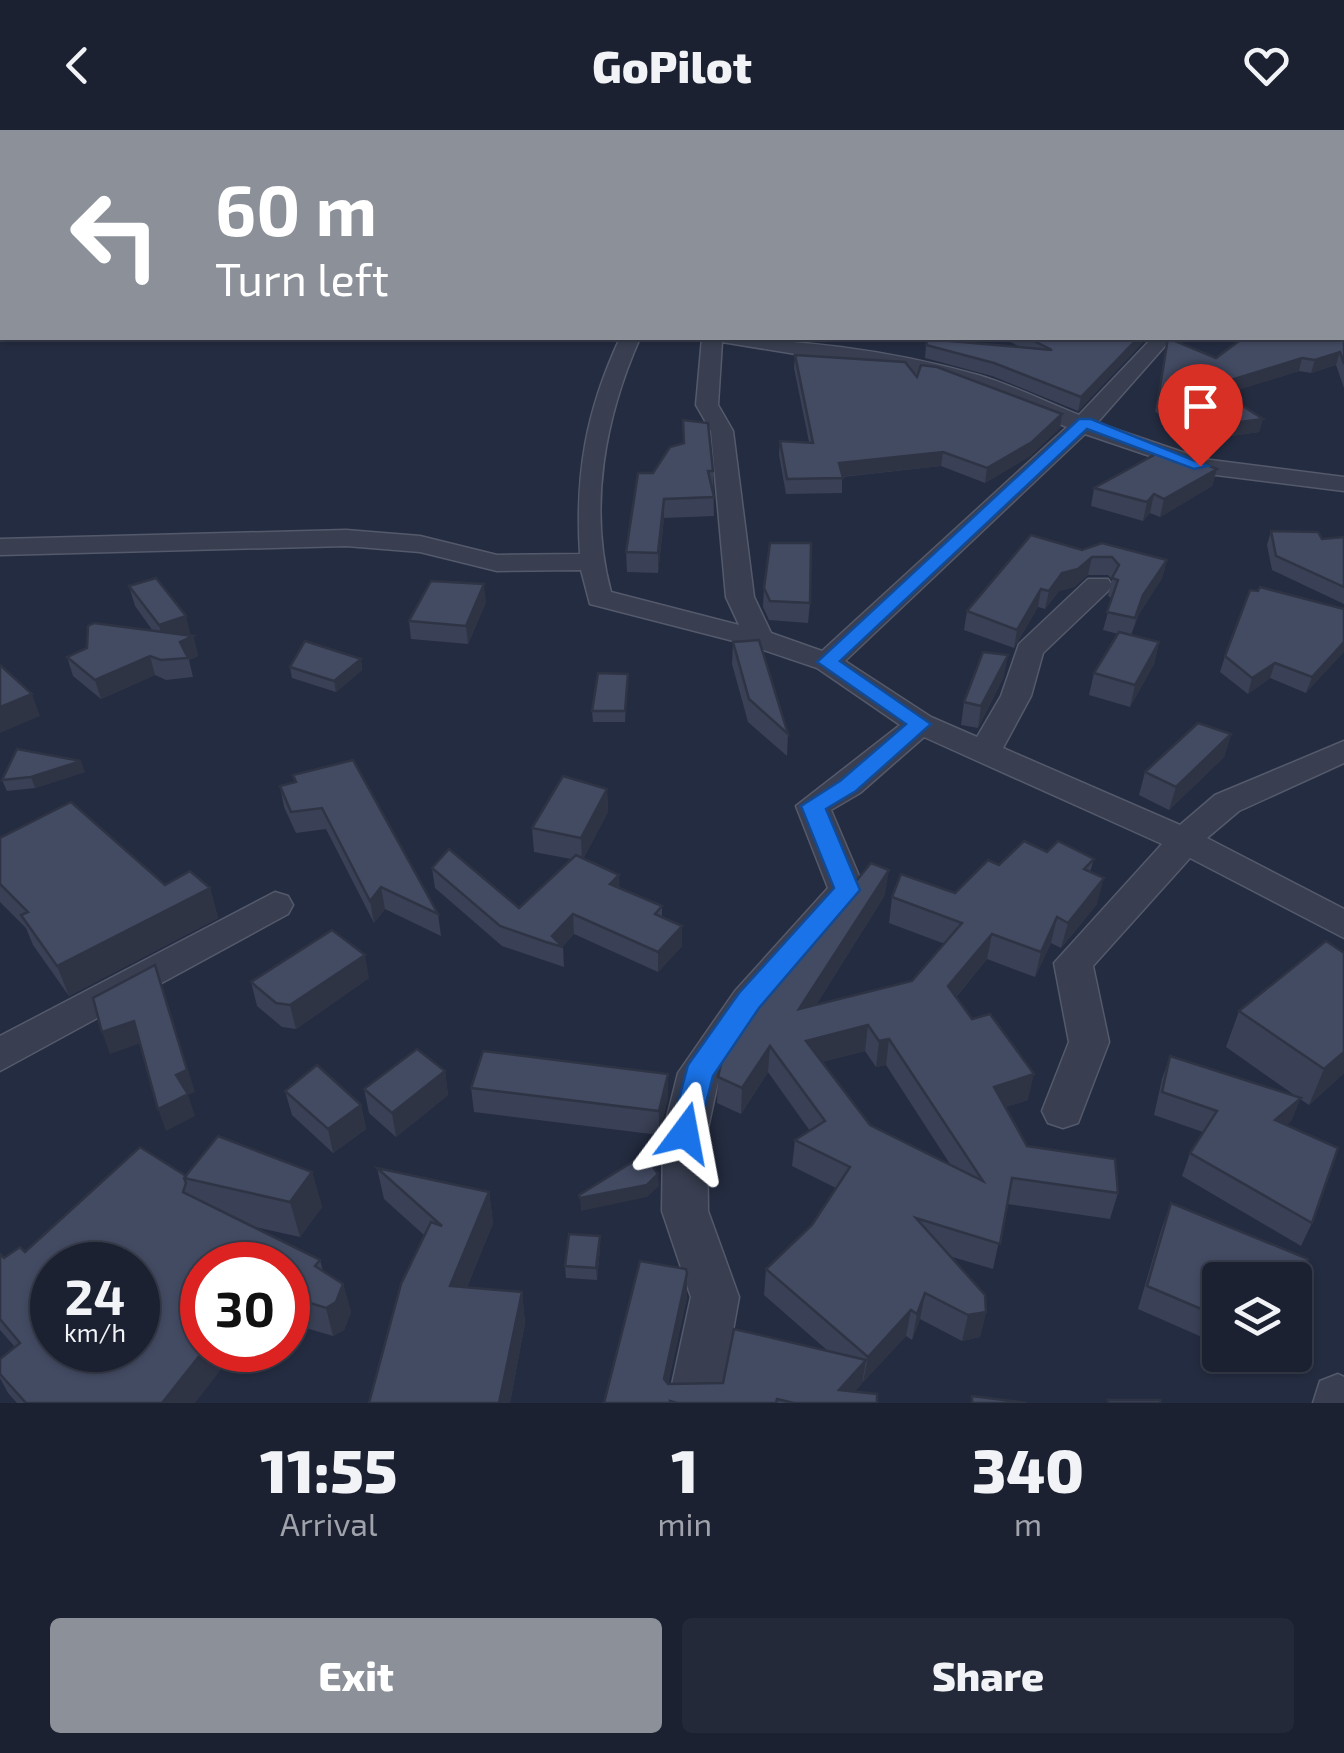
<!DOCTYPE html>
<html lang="en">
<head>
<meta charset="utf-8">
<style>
  body { margin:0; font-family:"Exo 2",sans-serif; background:#242939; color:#f1f3f6; height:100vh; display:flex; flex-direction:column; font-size:38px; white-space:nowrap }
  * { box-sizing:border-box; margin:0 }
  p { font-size:32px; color:#a0a3ab }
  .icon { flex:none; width:55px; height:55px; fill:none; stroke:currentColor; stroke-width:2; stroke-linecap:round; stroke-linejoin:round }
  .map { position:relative; height:1273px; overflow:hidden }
  .panel { display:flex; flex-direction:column; background:#1b2131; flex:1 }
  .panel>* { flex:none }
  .top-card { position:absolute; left:0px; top:0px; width:1345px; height:210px; box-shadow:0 2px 8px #0004,0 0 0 2px #393e4d; background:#8c9099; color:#fff; overflow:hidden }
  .buttons { position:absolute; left:1202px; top:1132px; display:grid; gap:20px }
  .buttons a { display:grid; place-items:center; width:110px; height:110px; border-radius:10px; background:#1b2131; box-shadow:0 2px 8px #0004,0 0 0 2px #393e4d; font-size:50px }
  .speed { position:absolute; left:30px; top:1112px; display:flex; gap:20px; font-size:50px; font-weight:700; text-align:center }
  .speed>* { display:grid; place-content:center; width:130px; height:130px; border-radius:50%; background:#1b2131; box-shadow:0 2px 8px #0004,0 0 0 2px #393e4d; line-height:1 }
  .speed small { font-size:25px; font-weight:400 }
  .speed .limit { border:15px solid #d22; background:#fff; color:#111 }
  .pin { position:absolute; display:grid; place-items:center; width:85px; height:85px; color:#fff; margin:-102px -42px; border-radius:50% 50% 50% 0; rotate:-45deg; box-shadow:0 0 10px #0007 }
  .pin .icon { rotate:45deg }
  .me { position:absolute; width:110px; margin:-55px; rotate:13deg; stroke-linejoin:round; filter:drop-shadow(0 0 8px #0008) }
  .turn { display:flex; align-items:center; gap:35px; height:210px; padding:0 50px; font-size:45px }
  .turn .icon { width:130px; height:130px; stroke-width:2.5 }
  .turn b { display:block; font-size:70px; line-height:85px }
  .eta { display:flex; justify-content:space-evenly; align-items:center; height:170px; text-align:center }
  .eta b { font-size:60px; font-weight:800; line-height:70px }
  .button { display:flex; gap:20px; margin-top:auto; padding:20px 50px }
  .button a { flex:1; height:115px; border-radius:10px; background:#8c9099; color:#fff; font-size:40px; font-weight:800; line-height:115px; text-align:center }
  .button a+a { background:#242939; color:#f1f3f6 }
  header { display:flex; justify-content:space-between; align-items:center; height:130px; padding:0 50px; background:#1b2131; font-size:45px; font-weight:800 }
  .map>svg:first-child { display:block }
</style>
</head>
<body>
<header><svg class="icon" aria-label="back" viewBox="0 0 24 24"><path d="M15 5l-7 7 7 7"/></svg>GoPilot<svg class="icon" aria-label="heart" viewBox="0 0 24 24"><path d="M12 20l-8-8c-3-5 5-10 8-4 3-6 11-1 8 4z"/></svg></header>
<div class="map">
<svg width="1344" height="1273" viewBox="0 0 1344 1273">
  <rect width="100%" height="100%" fill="#242c41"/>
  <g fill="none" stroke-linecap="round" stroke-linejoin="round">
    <defs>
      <g id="minor">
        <polygon points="0,101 2,102 2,113 0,113"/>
        <path d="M 620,208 L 640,208 C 605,287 588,377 611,462 L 739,495 L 726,467 L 711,301 L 696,275 L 702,208 C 793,208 891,220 978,245 C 1012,255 1046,272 1079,285 L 1152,208 L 1172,208 L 1097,293 L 1203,329 L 1344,347 L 1344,361 L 1200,343 L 1085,304 L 845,531 L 931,587 L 977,607 L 1001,566 L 1019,514 L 1088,449 L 1108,449 L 1112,455 L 1108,461 L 1043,523 L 1031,566 L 1003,618 L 1180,695 L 1215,665 L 1344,611 L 1344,633 L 1239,681 L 1207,708 L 1344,779 L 1344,808 L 1190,728 L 1093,836 L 1109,912 L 1078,993 L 1063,998 L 1048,993 L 1042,981 L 1069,912 L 1054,833 L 1162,714 L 924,607 L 860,663 L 831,680 L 865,760 L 763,881 L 719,947 L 707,1003 L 708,1081 L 739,1167 L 720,1273 L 668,1273 L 691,1167 L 662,1081 L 663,1003 L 678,943 L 735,861 L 828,758 L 796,676 L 900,595 L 817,538 L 749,515 L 590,474 L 581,440 L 497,441 L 420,422 L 346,416 L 0,425 L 0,409 L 346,400 L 420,406 L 497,425 L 580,424 C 575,344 586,281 620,208 ZM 722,212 L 936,247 L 1067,297 L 822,521 L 771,503 L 754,467 L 733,301 L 718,275 Z"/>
        <polygon points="275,762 288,766 293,775 288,784 0,941 0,906"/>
        <polygon points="1338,1244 1344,1247 1344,1273 1313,1273 1320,1251"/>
      </g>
    </defs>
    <use href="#minor" stroke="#545a6b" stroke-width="3"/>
    <use href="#minor" fill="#393f51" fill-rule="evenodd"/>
  </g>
  <g fill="#3a4055" fill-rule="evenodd">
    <polygon points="295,0 1344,0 1344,131 1342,132 1342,2 299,2"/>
    <polygon points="1344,137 1344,258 1336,235 1311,243 1299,241 1224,264 1263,289 1259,302 1183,313 1171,288 1155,282 1168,208 1216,228"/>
    <polygon points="1003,208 1147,208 1078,281 992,246 925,228 926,215 1022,218"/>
    <polygon points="795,225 917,247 1062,284 1060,298 1030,326 985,353 941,336 842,347 842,363 786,364 779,325 780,311 809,312 794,238"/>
    <polygon points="683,290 713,341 714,386 664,388 658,443 627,442 626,422 653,343 683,313"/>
    <polygon points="1217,339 1212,356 1160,387 1150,383 1143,391 1091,376 1094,358"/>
    <polygon points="1271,401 1322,409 1344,407 1344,474 1272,440 1267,415"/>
    <polygon points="1082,420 1167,430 1162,448 1139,484 1131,505 1159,512 1154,534 1130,577 1089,565 1094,543 1118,504 1103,500 1112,468 1108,466 1112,449 1108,445 1088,445 1074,457 1059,461 1045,479 1038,477 1014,518 964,500 967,481"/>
    <polygon points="129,456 193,506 198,526 189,530 193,547 166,550 155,545 101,569 73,546 67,527 153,501 135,476"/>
    <polygon points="764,458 810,473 808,493 769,490 763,477"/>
    <polygon points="486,472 468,514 411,509 409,491"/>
    <polygon points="1344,479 1306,563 1270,548 1248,564 1220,542 1225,526"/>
    <polygon points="733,512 788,604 787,626 748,592 732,534"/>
    <polygon points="361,529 362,540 336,562 292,548 290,537"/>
    <polygon points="628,544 625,592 593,592 592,581"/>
    <polygon points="1004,546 978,598 961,595 964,572"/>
    <polygon points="1231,604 1224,627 1169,680 1139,665 1145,642"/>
    <polygon points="85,642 35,658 7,661 2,650"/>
    <polygon points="293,645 438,784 441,806 385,779 374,793 326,699 296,703 284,677 280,656 295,652"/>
    <polygon points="607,659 608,682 583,729 619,758 662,776 662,787 682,796 682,816 658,842 574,804 563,816 564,837 502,816 435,758 432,738 519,778 571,729 534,722 532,698"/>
    <polygon points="0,708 165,755 210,758 218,788 69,866 33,815 26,798 0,772"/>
    <path d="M 1047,722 L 1094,729 L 1090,742 L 1097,774 L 1061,818 L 1051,813 L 1035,847 L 987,829 L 956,867 L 1028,970 L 1005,977 L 1027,1016 L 1118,1063 L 1110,1089 L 1007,1074 L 993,1139 L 949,1126 L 986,1182 L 980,1207 L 962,1211 L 920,1189 L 912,1210 L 906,1206 L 863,1252 L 862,1251 L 855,1261 L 877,1273 L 604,1273 L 687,1143 L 687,1167 L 668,1254 L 723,1253 L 828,1221 L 764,1165 L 766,1139 L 812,1095 L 836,1058 L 792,1036 L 795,1010 L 810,1001 L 768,942 L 741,984 L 717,973 L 718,947 L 885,765 L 816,875 L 912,851 L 945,814 L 889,793 L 892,767 L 955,763 L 999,735 ZM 865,921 L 876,937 L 886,935 L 950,1034 L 870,995 L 822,932 Z"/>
    <polygon points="369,848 296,899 282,897 257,876 251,852"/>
    <polygon points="1239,881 1344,943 1309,975 1300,969 1291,991 1286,995 1312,1093 1301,1116 1182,1046 1190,1023 1203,1002 1154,985 1162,949 1170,926 1297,967 1226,917"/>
    <polygon points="445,941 448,965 396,1007 369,983 364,959"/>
    <polygon points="668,944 668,968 659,1005 474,982 471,958"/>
    <polygon points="285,961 361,975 366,999 333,1023 292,985"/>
    <polygon points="377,1038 489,1062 493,1093 467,1157 522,1162 525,1193 510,1273 369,1273 424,1105 384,1069"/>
    <polygon points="312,1042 322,1077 300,1107 251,1096 320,1130 323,1141 343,1154 351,1182 344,1200 333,1206 299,1196 288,1211 288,1135 202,1135 195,1273 17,1273 8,1263 0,1248 0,1229 15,1217 0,1200 0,1124 4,1128 25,1122 186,1046"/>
    <polygon points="1171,1073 1308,1129 1301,1166 1295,1179 1295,1150 1220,1150 1220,1215 1138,1179 1162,1097"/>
    <polygon points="600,1106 600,1118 597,1150 566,1148 565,1136"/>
    <polygon points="1244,1225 1271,1225 1266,1234"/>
  </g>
  <g fill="#2f3445">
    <polygon points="1138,208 1147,208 1078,281 1081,267"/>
    <polygon points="1340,222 1336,235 1311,243 1315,230"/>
    <polygon points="1302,228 1299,241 1209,269 1212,256"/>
    <polygon points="1062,284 1060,298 1030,326 985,353 987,338"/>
    <polygon points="1263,289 1259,302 1183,313 1186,299"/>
    <polygon points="943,322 941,336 838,347 839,333"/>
    <polygon points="1217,339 1212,356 1160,387 1164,369"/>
    <polygon points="1154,364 1150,383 1143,391 1147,372"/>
    <polygon points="664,369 664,388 658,443 658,423"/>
    <polygon points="1092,427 1088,445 1074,457 1059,461 1045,479 1049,461 1062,443"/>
    <polygon points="1167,430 1162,448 1139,484 1131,507 1143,465"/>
    <polygon points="484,454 486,472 468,514 466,496"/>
    <polygon points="1041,459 1038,477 1014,518 1017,500"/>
    <polygon points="186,486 191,506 164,516 159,495"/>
    <polygon points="193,506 198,526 189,530 180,512"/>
    <polygon points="1159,512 1154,534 1130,577 1135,555"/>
    <polygon points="1344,512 1344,522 1306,563 1312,547"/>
    <polygon points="1008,525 1004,546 978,598 981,576"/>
    <polygon points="150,526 155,545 101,569 95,550"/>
    <polygon points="361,529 362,540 336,562 334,551"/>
    <polygon points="1275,533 1270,548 1248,564 1252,548"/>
    <polygon points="32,564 40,586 0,603 0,577"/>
    <polygon points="1231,604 1224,627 1169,680 1176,657"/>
    <polygon points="81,631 85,642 35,658 31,647"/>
    <polygon points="607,659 608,682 582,731 581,708"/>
    <polygon points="889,740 885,765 797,905 799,879"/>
    <polygon points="619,745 620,765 610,754"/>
    <polygon points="1104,748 1097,774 1061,818 1068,793"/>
    <polygon points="381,757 385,779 374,793 370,771"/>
    <polygon points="210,758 218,788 69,866 57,836"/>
    <polygon points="573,784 574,804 563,816 552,806"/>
    <polygon points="1057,787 1051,813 1035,847 1041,822"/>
    <polygon points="682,796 682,816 658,842 658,822"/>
    <polygon points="992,804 987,829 943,882 948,856"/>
    <polygon points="365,825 369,848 296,899 290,875"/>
    <polygon points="155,835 195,962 188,965 195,986 166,1001 158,979 176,945"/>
    <polygon points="134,891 141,913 110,924 102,902"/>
    <polygon points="868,895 865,921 804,937 806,911"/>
    <polygon points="889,909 886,935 876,937 879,911"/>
    <polygon points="770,916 768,942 741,984 742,958"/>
    <polygon points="1344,922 1344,943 1309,975 1324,939"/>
    <polygon points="445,941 448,965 396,1007 392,983"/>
    <polygon points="668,944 668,968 659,1005 659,981"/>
    <polygon points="1034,944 1028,970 988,983 994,957"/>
    <polygon points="1301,968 1291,991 1266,1014 1275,990"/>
    <polygon points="361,975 366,999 333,1023 328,999"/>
    <polygon points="312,1042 322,1077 300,1107 290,1072"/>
    <polygon points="658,1044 659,1056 647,1067 581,1081 580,1068"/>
    <polygon points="489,1062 493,1093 455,1186 450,1156"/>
    <polygon points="600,1106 600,1118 597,1150 596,1138"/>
    <polygon points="687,1143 687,1167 664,1272 664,1249"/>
    <polygon points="343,1154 351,1182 344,1200 333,1206 326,1178"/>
    <polygon points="522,1162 525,1193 510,1273 499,1273"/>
    <polygon points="925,1163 920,1189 912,1210 917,1184"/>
    <polygon points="291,1167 299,1196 288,1211 288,1172"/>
    <polygon points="911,1180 906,1206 863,1252 868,1227"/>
    <polygon points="986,1182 980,1207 962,1211 968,1185"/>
    <polygon points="204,1220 236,1220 195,1273 162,1273"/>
    <polygon points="866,1230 862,1254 844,1273 839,1260"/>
  </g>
  <g fill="#434b63" stroke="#2f3445" stroke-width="2.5" fill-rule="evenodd">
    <polygon points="0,0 254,0 257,2 2,2 2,95 0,92"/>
    <polygon points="310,0 1271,0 1276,2 314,2"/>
    <polygon points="1280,0 1344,0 1344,31 1342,32 1342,2 1282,2"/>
    <polygon points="1342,37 1344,43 1344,122 1342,123"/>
    <polygon points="1342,135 1344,137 1344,181 1342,182"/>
    <polygon points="1342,185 1344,191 1344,234 1340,222 1315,230 1302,228 1212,256 1263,289 1186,299 1174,275 1158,269 1168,208 1216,228 1243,208 1342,208"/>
    <polygon points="1028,208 1138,208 1081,267 994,233 926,215 928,209 1052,220"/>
    <polygon points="795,225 905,232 917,247 921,235 937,237 1062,284 1032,312 987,338 943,322 839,333 843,348 787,349 780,311 813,313"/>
    <polygon points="683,290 708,293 713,341 708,341 714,367 664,369 658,423 626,422 638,343 653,343 670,317 684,313"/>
    <polygon points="1165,319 1217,339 1164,369 1154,364 1147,372 1094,358"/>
    <polygon points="1271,401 1318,402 1322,409 1344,407 1344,457 1276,426"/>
    <polygon points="1031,405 1082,420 1102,413 1167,430 1143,465 1135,488 1107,482 1118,450 1112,448 1119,435 1112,427 1092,427 1078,439 1062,443 1049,461 1041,459 1017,500 967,481"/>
    <polygon points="770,413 811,413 810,473 770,471 764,458"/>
    <polygon points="156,448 186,486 159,495 129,456"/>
    <polygon points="431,451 484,454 466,496 409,491"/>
    <polygon points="1260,457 1344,479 1344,512 1312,547 1275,533 1252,548 1225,526 1250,460 1258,461"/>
    <polygon points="94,493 193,506 180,512 188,528 161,530 150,526 95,550 67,527 87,518 88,496"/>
    <polygon points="1119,502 1159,512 1135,555 1094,543"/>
    <polygon points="759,510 788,604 749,569 733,512"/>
    <polygon points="305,511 361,529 334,551 290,537"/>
    <polygon points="983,522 1008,525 981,576 964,572"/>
    <polygon points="0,535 32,564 0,577"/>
    <polygon points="598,543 628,544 625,581 592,581"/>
    <polygon points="1198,593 1231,604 1176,657 1145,642"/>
    <polygon points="17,619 81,631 31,647 2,650"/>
    <polygon points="353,630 438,784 381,757 370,771 322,678 291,682 280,656 296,652 293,645"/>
    <polygon points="563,646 607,659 581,708 532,698"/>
    <polygon points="71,672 165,755 190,741 210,758 57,836 21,785 28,782 0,754 0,708"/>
    <path d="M 1024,711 L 1047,722 L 1058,711 L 1094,729 L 1084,739 L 1104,748 L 1068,793 L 1057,787 L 1041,822 L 992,804 L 948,856 L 972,889 L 990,884 L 1034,944 L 994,957 L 1027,1016 L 1115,1029 L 1118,1063 L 1012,1048 L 1000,1114 L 916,1088 L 985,1165 L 986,1182 L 968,1185 L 925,1163 L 917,1184 L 911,1180 L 868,1227 L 766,1139 L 812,1095 L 850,1037 L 795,1010 L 825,991 L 770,916 L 742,958 L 718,947 L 723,926 L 783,840 L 871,733 L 889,740 L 799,879 L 912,851 L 962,793 L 892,767 L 901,744 L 955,763 L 988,730 L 999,735 ZM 868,895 L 879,911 L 889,909 L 983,1051 L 870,995 L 806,911 Z"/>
    <polygon points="449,719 519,778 576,725 619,745 610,754 662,776 655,784 682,796 658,822 573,784 552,806 563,817 546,812 500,796 432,738"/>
    <polygon points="332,800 365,825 290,875 276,873 251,852"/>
    <polygon points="1326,811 1344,823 1344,922 1324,939 1239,881"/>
    <polygon points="155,835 187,940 176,945 188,964 158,979 134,891 102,902 93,868"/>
    <polygon points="417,919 445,941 392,983 364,959"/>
    <polygon points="483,921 668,944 659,981 471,958"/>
    <polygon points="1170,926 1301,968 1275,990 1338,1018 1312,1093 1190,1023 1217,981 1162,962"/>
    <polygon points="317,935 361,975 328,999 285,961"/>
    <polygon points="218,1006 312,1042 290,1072 184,1048"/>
    <path d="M 140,1017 L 186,1046 L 184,1048 L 186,1053 L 183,1062 L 320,1130 L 315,1136 L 343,1154 L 336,1172 L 326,1178 L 291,1167 L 288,1172 L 288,1135 L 202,1135 L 204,1220 L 162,1273 L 26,1273 L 0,1244 L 0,1229 L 20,1213 L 0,1189 L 0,1124 L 4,1128 L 20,1117 L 25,1122 ZM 52,1135 L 138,1135 L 138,1220 L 52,1220 Z"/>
    <polygon points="644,1025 658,1044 647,1055 580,1068 579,1065"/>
    <polygon points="377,1038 489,1062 450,1156 522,1162 499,1273 369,1273 401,1154 431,1092 442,1096"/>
    <polygon points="1171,1073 1308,1129 1301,1166 1295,1163 1295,1150 1220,1150 1220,1187 1147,1156"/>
    <polygon points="569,1104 600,1106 596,1138 565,1136"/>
    <polygon points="640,1131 686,1139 687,1143 664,1249 668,1254 723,1253 734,1199 866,1230 839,1260 877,1264 877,1273 794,1273 777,1269 776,1273 677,1273 670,1271 670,1273 604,1273"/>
    <polygon points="972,1266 1027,1273 972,1273"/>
    <polygon points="1108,1270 1160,1270 1160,1273 1109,1273"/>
  </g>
  <polygon fill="#1a73e8" stroke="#114b97" stroke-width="2.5" points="1079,289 1091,289 1208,336 1194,339 1087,299 840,531 931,594 856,661 826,679 860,760 759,878 713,946 696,1012 685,1015 674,1012 670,1003 688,935 739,863 834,758 801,676 840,651 906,594 817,532"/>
</svg>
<div class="buttons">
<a><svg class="icon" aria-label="layers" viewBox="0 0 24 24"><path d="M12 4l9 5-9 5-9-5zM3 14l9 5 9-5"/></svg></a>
</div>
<div class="speed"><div>24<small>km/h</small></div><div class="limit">30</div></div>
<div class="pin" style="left:1200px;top:336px;background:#d93025"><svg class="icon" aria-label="arrive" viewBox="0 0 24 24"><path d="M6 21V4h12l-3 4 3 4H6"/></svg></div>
<svg class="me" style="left:685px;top:1003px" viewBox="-20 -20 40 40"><path d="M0-17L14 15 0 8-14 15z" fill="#1a73e8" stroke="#fff" stroke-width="4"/></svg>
<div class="top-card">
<div class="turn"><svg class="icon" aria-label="left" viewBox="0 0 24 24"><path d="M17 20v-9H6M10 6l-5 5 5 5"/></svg><div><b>60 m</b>Turn left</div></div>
</div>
</div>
<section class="panel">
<div class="eta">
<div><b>11:55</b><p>Arrival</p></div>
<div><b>1</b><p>min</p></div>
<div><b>340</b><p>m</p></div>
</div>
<div class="button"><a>Exit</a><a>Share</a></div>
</section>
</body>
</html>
